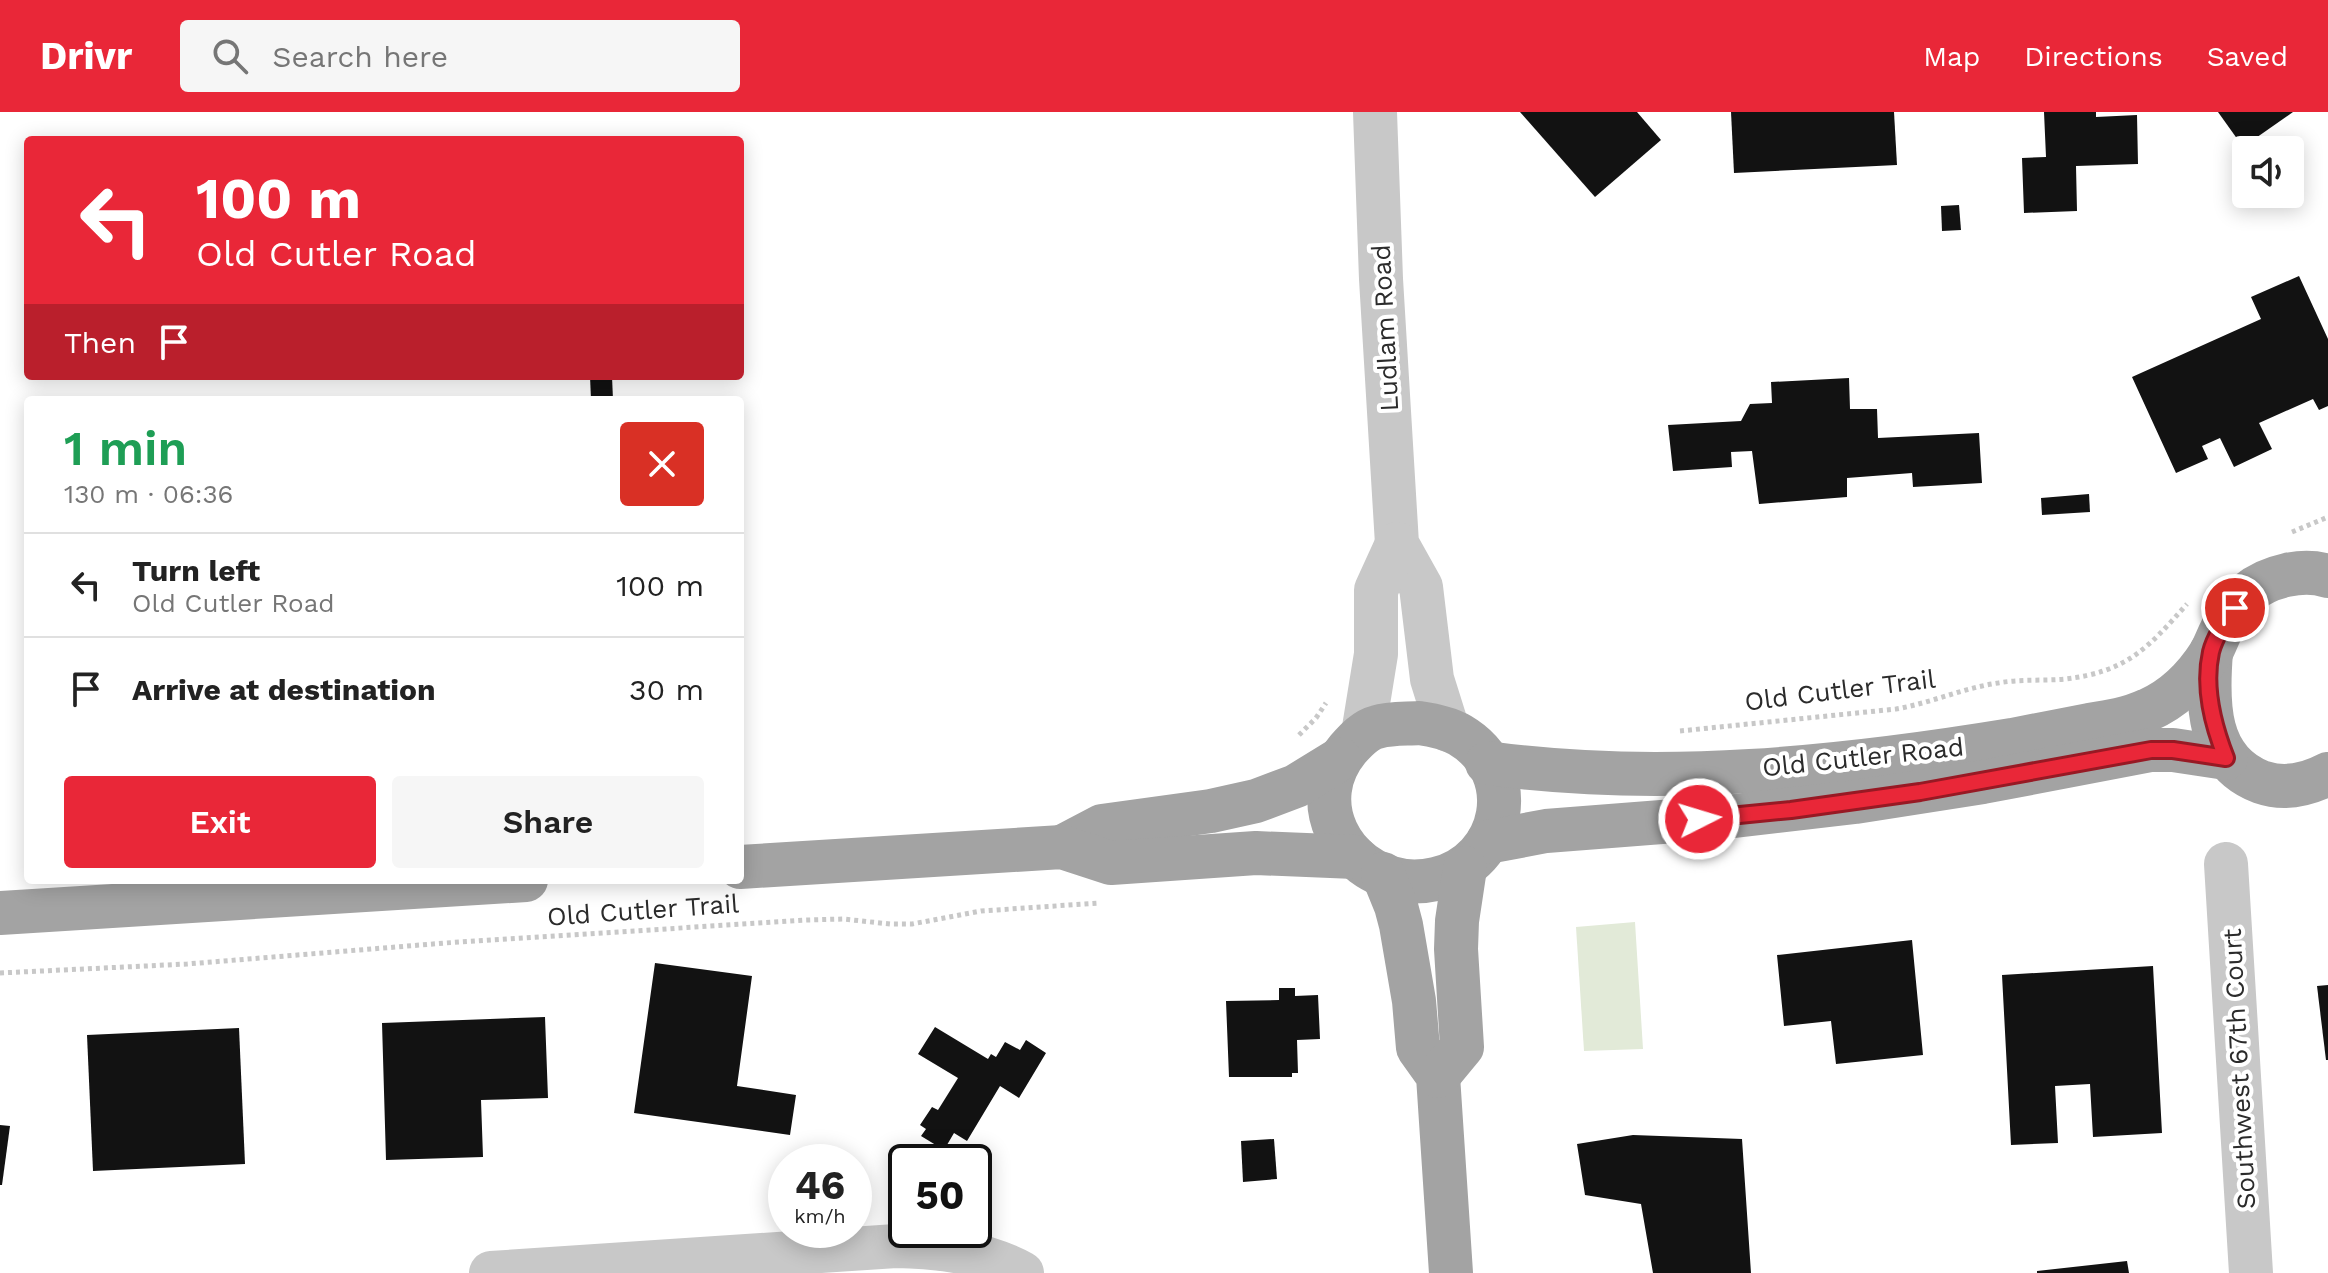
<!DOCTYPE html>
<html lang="en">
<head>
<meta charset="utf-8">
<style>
  body { margin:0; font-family:"Work Sans",sans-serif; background:#f6f6f6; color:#222; height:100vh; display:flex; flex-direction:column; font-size:30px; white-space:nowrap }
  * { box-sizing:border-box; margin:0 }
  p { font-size:26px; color:#767676 }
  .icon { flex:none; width:44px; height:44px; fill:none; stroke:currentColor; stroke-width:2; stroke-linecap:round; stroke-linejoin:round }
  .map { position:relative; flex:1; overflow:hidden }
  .panel { position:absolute; left:24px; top:284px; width:720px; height:488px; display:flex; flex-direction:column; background:#fff; border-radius:8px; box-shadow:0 4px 20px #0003 }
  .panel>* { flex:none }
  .guide { position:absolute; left:24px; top:24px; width:720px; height:244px; border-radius:8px; box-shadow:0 4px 20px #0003; background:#e92738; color:#fff; overflow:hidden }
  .controls { position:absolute; left:2232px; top:24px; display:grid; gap:16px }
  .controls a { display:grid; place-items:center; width:72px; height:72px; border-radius:8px; background:#fff; box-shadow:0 4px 20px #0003; font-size:40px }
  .speed { position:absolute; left:768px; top:1032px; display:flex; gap:16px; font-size:40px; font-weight:700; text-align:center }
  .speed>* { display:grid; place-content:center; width:104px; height:104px; border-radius:50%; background:#fff; box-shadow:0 4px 20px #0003; line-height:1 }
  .speed small { font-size:20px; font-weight:400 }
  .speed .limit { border:4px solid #111; border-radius:12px; background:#fff; color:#111 }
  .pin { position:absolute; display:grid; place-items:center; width:68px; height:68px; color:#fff; margin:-34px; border:4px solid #fff; border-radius:50%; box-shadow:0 2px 8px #0007 }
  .me { position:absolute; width:88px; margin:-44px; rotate:85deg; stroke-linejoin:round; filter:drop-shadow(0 0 6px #0008) }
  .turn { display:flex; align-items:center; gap:28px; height:168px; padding:0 40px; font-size:36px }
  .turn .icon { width:104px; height:104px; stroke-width:2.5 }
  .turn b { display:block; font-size:56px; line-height:68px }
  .then { display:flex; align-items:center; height:76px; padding:0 40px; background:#0003; gap:16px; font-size:30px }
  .round { display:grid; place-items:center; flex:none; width:84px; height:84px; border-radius:8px; background:#f6f6f6 }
  .overview { display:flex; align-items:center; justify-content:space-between; height:136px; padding:0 40px }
  h1 { font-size:48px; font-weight:600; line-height:60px; color:#1e9e55 }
  .cta { display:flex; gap:16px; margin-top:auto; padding:16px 40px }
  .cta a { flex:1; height:92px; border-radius:8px; background:#e92738; color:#fff; font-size:32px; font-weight:600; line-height:92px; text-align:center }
  .cta a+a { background:#f6f6f6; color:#222 }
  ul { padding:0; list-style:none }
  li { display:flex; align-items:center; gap:24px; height:104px; padding:0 40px; border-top:2px solid #e0e0e0 }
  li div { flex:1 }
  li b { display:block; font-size:30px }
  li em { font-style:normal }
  header { display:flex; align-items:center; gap:48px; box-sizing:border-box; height:112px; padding:0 40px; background:#e92738; color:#fff }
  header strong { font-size:38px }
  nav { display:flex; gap:44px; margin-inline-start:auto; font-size:28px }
  .search { width:560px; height:72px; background:#f6f6f6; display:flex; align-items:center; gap:20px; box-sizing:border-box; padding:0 28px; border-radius:8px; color:#767676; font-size:30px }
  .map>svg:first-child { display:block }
</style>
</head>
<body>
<header>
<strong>Drivr</strong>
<div class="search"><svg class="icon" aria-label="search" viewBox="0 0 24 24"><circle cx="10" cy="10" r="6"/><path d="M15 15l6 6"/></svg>Search here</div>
<nav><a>Map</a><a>Directions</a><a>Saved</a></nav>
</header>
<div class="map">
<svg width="2328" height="1161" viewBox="0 0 2328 1161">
  <rect width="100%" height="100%" fill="#fff"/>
  <polygon fill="#e2ead8" points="1635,810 1643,937 1584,939 1576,815"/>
  <g fill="#121212">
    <polygon points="1520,0 1637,0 1661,28 1595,85"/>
    <polygon points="1731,0 1894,0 1897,53 1734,61"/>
    <polygon points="2044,0 2096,0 2096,5 2137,3 2138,52 2076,54 2077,99 2024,101 2022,46 2046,45"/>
    <polygon points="2218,0 2293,0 2243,35"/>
    <polygon points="1959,93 1961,118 1942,119 1941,94"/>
    <polygon points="2299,164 2328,227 2328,294 2319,298 2313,287 2259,311 2272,337 2234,355 2220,326 2202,334 2208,347 2176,361 2132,265 2261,207 2251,185"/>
    <polygon points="590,264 612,264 613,288 591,288"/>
    <polygon points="1849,266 1850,297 1877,297 1878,326 1979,321 1982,371 1913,375 1912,361 1847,366 1847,385 1759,392 1752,339 1731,340 1732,355 1673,359 1668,313 1741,309 1750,292 1772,291 1771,270"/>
    <polygon points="2089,382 2090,400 2042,403 2041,386"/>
    <polygon points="1912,828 1923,943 1836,952 1831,909 1784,914 1777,843"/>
    <polygon points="655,851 752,864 737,974 796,983 790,1023 634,1001"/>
    <polygon points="2153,854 2162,1021 2093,1025 2090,972 2055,974 2058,1031 2011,1033 2002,863"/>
    <polygon points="2328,873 2328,948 2326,948 2317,874"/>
    <polygon points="1279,876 1295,876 1295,884 1318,883 1320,927 1297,928 1298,961 1292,961 1292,965 1229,965 1226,889 1279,888"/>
    <polygon points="545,905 548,986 481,988 483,1045 386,1048 382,911"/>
    <polygon points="935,915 988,947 991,942 996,945 1005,930 1020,938 1026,928 1046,941 1019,986 1000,974 967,1029 954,1021 944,1038 921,1024 926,1017 920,1013 932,995 938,998 958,966 918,942"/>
    <polygon points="239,916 245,1052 93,1059 87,923"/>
    <polygon points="0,1013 10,1014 2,1073 0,1073"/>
    <polygon points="1633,1023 1742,1027 1751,1161 1653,1161 1641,1092 1585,1083 1577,1032"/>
    <polygon points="1274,1027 1277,1067 1243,1070 1241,1029"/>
    <polygon points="2127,1149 2129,1161 2037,1161 2037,1159"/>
  </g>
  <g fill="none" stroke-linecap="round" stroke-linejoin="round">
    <g stroke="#c8c8c8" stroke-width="5" stroke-dasharray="4 4" stroke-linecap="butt">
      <polyline points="2292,420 2328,405"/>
      <path d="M 1680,619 L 1896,597 C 1931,591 1963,576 1998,571 C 2020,567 2043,569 2065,567 C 2127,560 2148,536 2187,492"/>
      <polyline points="1299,623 1316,606 1326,591"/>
      <polyline points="0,861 187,852 445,831 806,808 843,807 890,812 912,812 981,799 1099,791"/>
    </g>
    <g stroke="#c8c8c8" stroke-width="44">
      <polyline points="1375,0 1381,167 1397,432 1421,475 1432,567 1448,618"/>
      <polyline points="1363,622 1376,542 1376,478 1397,432"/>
      <polyline points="2226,752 2251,1161"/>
      <path d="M 491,1161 L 896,1134 C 940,1135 983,1140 1022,1161"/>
    </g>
    <g stroke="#a3a3a3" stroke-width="44">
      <path d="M 2211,540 C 2207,590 2206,649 2261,670 C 2284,678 2307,673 2328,662"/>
      <path d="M 1419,611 C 1433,613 1448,616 1460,623 C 1523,660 1506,750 1436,767 C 1427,769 1415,770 1405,769 C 1341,760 1305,689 1348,637 C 1356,628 1365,618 1377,615 C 1390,611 1406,612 1419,611 Z"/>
      <path d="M 1487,651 C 1660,675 1841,656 2012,628 C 2038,623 2063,618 2089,613 C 2109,610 2129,607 2148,598 C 2175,586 2194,567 2210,542 C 2216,532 2219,520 2226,510 C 2232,500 2239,489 2248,481 C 2268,464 2303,456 2328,464"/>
      <polyline points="1488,730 1546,719 1726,705 1855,690 1983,670 2151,638 2173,638 2226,646"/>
      <polyline points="1062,735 1102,714 1211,699 1256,689 1296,674 1340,647"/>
      <polyline points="740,755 1062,735 1111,751 1256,741 1355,745"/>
      <polyline points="1383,762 1396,794 1401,813 1414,889 1418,936 1438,964 1451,1161"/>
      <polyline points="0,801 526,768"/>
      <polyline points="1438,964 1462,935 1456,837 1457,809 1465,756"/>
    </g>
  </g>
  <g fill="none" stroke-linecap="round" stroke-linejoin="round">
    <defs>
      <path id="route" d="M 1699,707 L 1791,698 L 1920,680 L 2151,638 L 2173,638 L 2226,646 C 2213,613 2203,576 2211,540 C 2215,524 2226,509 2235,496"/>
    </defs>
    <use href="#route" stroke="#971924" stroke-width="20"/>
    <use href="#route" stroke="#e92738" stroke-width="14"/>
  </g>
  <g text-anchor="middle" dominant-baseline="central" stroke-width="8" stroke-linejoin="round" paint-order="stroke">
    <g font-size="26" fill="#2b2b2b" stroke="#fff">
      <text transform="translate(1385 216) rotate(-93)">Ludlam Road</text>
      <text transform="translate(1840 578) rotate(-7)">Old Cutler Trail</text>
      <text transform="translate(1863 645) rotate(-6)">Old Cutler Road</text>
      <text transform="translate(643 798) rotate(-4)">Old Cutler Trail</text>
      <text transform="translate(2239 957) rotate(-93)">Southwest 67th Court</text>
    </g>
  </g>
</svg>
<div class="controls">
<a><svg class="icon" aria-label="sound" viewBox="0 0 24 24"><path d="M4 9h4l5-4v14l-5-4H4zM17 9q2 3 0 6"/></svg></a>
</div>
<div class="speed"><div>46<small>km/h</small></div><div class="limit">50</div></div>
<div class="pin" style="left:2235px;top:496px;background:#d93025"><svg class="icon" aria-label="arrive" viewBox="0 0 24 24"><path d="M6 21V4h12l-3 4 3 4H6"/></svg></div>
<svg class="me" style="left:1699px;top:707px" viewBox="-20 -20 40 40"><circle r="17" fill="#e92738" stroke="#fff" stroke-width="3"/><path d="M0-11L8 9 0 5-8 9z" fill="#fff"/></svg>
<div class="guide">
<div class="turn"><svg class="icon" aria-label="left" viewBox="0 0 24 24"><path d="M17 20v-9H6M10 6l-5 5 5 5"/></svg><div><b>100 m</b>Old Cutler Road</div></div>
<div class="then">Then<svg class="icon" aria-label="arrive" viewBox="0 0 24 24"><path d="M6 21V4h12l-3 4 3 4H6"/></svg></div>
</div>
<section class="panel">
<div class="overview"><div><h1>1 min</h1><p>130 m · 06:36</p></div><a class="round" style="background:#d93025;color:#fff"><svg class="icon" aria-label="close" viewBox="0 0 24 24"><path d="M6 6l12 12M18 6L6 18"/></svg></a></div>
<ul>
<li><svg class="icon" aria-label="left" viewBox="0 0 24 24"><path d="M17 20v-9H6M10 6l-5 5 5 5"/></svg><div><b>Turn left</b><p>Old Cutler Road</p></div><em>100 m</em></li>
<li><svg class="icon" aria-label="arrive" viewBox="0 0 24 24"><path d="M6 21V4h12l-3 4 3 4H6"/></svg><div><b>Arrive at destination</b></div><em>30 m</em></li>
</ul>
<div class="cta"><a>Exit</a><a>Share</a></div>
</section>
</div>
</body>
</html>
